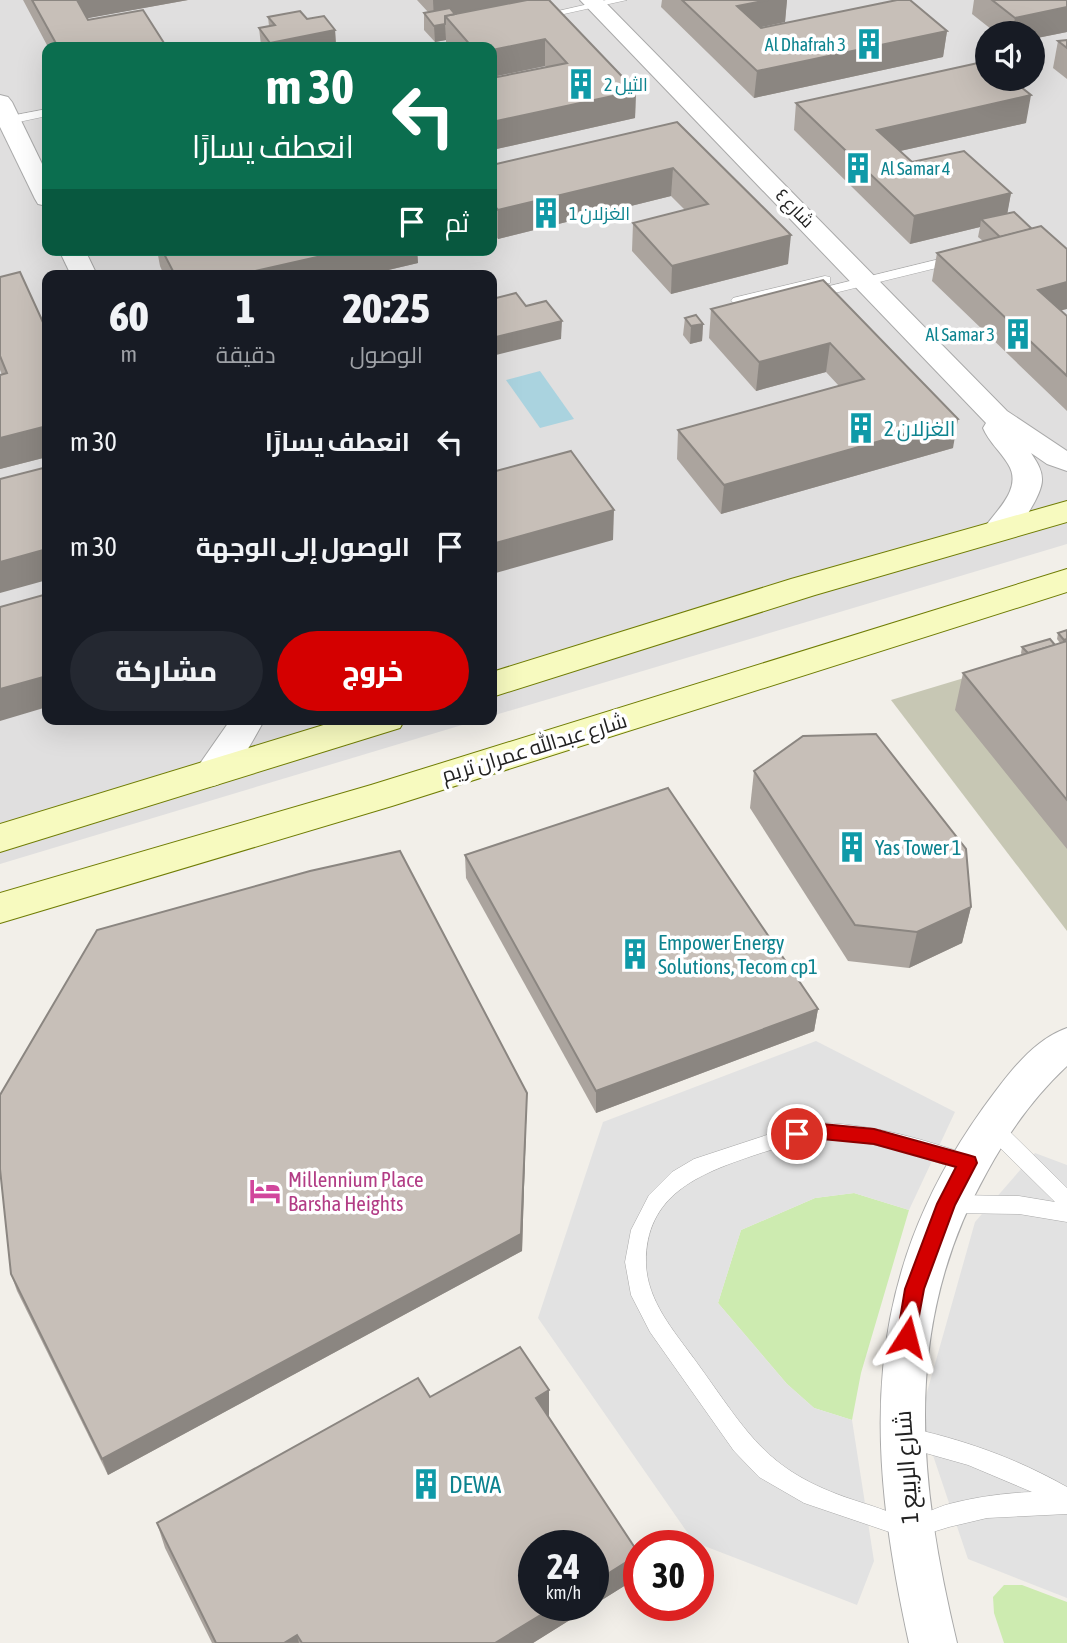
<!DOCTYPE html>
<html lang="ar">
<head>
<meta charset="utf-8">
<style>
  body { margin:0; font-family:"Asap Condensed",Cairo,sans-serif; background:#242831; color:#f1f3f6; direction:rtl; height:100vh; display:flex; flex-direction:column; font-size:26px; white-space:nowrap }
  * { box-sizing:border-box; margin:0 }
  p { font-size:23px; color:#9ea1a6 }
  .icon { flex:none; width:38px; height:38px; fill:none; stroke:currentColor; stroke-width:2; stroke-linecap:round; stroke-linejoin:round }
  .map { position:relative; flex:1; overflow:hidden; direction:ltr }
  .details { position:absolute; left:42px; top:270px; width:455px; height:455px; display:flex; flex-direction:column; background:#171b24; border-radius:14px; box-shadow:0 7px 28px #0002; direction:rtl }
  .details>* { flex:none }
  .hud { position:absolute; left:42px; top:42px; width:455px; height:214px; border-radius:14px; box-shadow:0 7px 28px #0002; direction:rtl; background:#0b6e4f; color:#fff; overflow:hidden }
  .tools { position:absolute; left:975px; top:21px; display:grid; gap:14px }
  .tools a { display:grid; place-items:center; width:70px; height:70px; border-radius:50%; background:#171b24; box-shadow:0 7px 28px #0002; font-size:35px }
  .speed { position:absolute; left:518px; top:1530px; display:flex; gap:14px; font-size:35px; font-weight:700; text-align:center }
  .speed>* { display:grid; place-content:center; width:91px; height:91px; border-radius:50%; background:#171b24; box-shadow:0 7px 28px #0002; line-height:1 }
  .speed small { font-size:18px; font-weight:400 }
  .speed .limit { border:10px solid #d22; background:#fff; color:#111 }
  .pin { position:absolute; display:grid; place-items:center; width:60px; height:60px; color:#fff; margin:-30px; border:4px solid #fff; border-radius:50%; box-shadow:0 2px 7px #0007 }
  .me { position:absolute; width:77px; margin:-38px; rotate:9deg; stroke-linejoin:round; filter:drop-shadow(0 0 5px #0008) }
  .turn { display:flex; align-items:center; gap:24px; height:147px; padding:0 28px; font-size:32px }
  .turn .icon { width:91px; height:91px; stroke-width:2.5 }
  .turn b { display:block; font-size:49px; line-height:60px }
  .then { display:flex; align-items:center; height:66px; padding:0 28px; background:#0003; gap:14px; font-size:26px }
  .eta { display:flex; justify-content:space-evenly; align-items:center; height:119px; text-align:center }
  .eta b { font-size:42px; font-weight:800; line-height:49px }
  .action { display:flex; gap:14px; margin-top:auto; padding:14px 28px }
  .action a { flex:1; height:80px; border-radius:42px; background:#d40000; color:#fff; font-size:28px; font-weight:800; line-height:80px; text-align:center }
  .action a+a { background:#242831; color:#f1f3f6 }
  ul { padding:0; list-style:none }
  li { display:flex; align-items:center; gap:21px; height:105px; padding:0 28px }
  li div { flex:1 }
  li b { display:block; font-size:26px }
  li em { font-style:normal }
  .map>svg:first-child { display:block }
</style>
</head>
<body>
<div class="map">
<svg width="1067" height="1643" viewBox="0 0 1067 1643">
  <rect width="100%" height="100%" fill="#f2efe9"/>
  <path fill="#e0dfdf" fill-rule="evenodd" d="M 0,0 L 1067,0 L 1067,544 L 492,716 L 492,275 L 47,275 L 47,719 L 482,719 L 0,864 ZM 987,33 L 1032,33 L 1032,79 L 987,79 ZM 47,47 L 492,47 L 492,250 L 47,250 Z"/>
  <polygon fill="#c7c7b4" points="1067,647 1067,931 891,700"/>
  <g fill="#cdebb0">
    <polygon points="854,1193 909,1210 861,1373 852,1420 814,1408 787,1384 718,1303 741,1230 815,1198"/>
    <polygon points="1004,1585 1022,1585 1067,1602 1067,1643 1004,1643 994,1613 993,1597"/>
  </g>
  <g fill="#e2e2e2">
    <polygon points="816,1041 955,1112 909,1210 854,1193 815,1198 741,1230 718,1303 787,1384 814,1408 852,1420 874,1561 857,1605 694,1542 538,1318 603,1122"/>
    <polygon points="1035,1153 1067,1165 1067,1598 968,1559 920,1417 975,1222"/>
  </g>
  <polygon fill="#aad3df" points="540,371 574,419 540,428 506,380"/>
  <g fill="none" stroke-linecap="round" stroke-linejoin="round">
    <defs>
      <g id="lane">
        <polygon points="606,0 627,0 537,20 532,17"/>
        <polygon points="47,109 47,116 0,126 0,118"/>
        <polygon points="956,255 962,259 961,262 810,299 803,295 805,292"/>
        <polygon points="825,276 830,277 830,283 738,305 731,301 733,298"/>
        <polygon points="992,1119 999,1121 1067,1188 1067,1222 1019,1214 950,1213 943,1210 940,1204 943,1198 950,1195 1019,1196 1055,1202 985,1133 982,1127 985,1121"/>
        <path d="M 824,1123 C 876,1125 926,1140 975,1157 L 978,1163 L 975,1169 L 968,1172 C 926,1159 884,1143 840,1140 C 809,1138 782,1146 752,1156 C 699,1174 645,1195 646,1263 C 647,1301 674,1331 695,1360 C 751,1437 766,1473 863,1503 C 877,1507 894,1515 909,1516 C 920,1517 937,1507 949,1504 C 976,1497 1004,1493 1032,1492 L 968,1465 L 897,1445 L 894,1438 L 897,1431 L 905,1427 C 962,1439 1016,1458 1067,1487 L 1067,1514 L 987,1518 L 949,1527 L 910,1539 L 804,1503 L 759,1477 L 734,1451 L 650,1332 L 631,1295 L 625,1262 L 631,1230 L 649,1195 L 672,1172 L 694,1159 L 782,1130 Z"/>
      </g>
      <g id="street">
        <path d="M 580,0 L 603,0 L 1007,411 L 1067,451 L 1067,471 L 1047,464 L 1031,453 C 1036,461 1042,469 1042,479 C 1043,493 1020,529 1008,537 C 1001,542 994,540 986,538 L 982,531 C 994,512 1024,489 1008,464 C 1000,451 989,442 983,428 L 986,423 Z"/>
        <polygon points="0,95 8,97 12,102 47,174 47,206 38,204 35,199 0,127"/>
        <polygon points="59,250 85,250 97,275 71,275"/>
        <path d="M 231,719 L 265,719 C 255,736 235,776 219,784 C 211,788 205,786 197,784 L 192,775 Z"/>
        <path d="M 1067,1028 L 1067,1066 C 1034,1097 1008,1133 987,1172 C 901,1324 918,1480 957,1643 L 909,1643 C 866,1447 859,1283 981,1111 C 1003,1081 1030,1041 1067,1028 Z"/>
      </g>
      <g id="secondary">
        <polygon points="1067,501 1067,522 815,595 492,697 492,672 791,579"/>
        <polygon points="1067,569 1067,592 392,806 0,923 0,893 371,785"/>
        <polygon points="343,719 405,719 400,728 0,852 0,824"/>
      </g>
    </defs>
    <use href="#lane" stroke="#a9a9a9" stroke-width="1"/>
    <use href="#street" stroke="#a9a9a9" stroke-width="2"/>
    <use href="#secondary" stroke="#707d05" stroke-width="2"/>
    <use href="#lane" fill="#fff" fill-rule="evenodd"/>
    <use href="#street" fill="#fff" fill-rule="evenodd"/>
    <use href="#secondary" fill="#f7fabf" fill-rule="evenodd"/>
  </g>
  <g fill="#aba49e">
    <polygon points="23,0 188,0 87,18 88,20 165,47 48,47"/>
    <polygon points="417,0 549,0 636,91 635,118 492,150 492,78 546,67 545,66 492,77 492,47 450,47 446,43 446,40 435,42 424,30 424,13 428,12"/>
    <polygon points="662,0 787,0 785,22 760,27 761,28 947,31 943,57 754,98 661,7"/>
    <polygon points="974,0 1067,0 1067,32 1032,39 1032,33 996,33 972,14"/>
    <polygon points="268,17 307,19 335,30 336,46 330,47 263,47 261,45 259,28 269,26"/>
    <polygon points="1067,40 1067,79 1053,68 1058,41"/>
    <polygon points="796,103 1026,123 900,151 912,162 1011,193 1007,213 1061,310 1067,316 1067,411 932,281 937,253 983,241 978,237 980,227 910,244 794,130"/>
    <polygon points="677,122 788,264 671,294 632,251 633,223 685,210 671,196 498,239 492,231 492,165"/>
    <polygon points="157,250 417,250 418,263 367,275 164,275 160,266"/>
    <polygon points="0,277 47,331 47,457 0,469 2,375 0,370"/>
    <polygon points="823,280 953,448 721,514 677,459 678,430 839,386 826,372 756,391 709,338 711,309"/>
    <polygon points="685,318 703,324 702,341 690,344 683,335"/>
    <polygon points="1067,630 1067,849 955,710 963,673 1022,655 1021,653 1022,647 1055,645 1060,643 1057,639 1058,633"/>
    <polygon points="754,771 971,907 962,943 909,968 848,961 750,808"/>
    <polygon points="465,855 818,1009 814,1031 596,1113 466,878"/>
    <polygon points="527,1093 522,1251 108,1475 17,1291 11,1274"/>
    <polygon points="549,1390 548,1416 639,1554 637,1578 533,1643 212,1643 165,1548 157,1523 430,1397"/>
  </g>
  <g fill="#8b8681">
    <polygon points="75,0 188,0 78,20"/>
    <polygon points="433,0 533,0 434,20"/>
    <polygon points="768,0 787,0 785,22 735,33 737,6"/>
    <polygon points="1067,7 1067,32 1032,39 1032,33 1012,33 1015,18"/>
    <polygon points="445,24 446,40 435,42 434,26"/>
    <polygon points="335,30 336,46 330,47 271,47 270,43"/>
    <polygon points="947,31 943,57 754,98 757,71"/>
    <polygon points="545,39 545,66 492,77 492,50"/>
    <polygon points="164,43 165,47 142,47"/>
    <polygon points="636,91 635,118 492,150 492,122"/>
    <polygon points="1031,95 1026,123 873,157 877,130"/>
    <polygon points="673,168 671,196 498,239 498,210"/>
    <polygon points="1011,193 1006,221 981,219 980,227 910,244 914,216"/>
    <polygon points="791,235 788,264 671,294 672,266"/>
    <polygon points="348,250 417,250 418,263 367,275 238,275"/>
    <polygon points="1067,282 1067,309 1032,318 1038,290"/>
    <polygon points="562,321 561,339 492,356 492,338"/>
    <polygon points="703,324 702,341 690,344 691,326"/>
    <polygon points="830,343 826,372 756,391 759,362"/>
    <polygon points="958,419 953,448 721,514 724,485"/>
    <polygon points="47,426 47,457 0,469 0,438"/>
    <polygon points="614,510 613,540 492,574 492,544"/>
    <polygon points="47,549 47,580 0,593 0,562"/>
    <polygon points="47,676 47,707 0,721 0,689"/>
    <polygon points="971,907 962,943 909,968 917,932"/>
    <polygon points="818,1009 814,1031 596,1113 596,1091"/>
    <polygon points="527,1093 522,1251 108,1475 102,1459"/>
    <polygon points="549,1390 549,1416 536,1424 536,1398"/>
    <polygon points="639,1554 637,1578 533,1643 495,1643 557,1605 593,1605 593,1583"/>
    <polygon points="297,1635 299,1643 284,1643"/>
  </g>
  <g fill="#c7bfb8" stroke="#8b8681" stroke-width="2">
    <polygon points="32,0 77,0 88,20 143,10 164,43 142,47 58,47"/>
    <polygon points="527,0 549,0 636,91 492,122 492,78 567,63 545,39 492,50 492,47 472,47 445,16"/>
    <polygon points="682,0 768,0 737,6 761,28 897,0 910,0 947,31 757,71"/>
    <polygon points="992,0 1067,0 1067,7 1015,18"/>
    <polygon points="450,8 455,14 445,16 445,24 434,26 424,13"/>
    <polygon points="300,11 307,19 324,16 335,30 270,43 259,28 275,25 268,17"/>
    <polygon points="1067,40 1067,48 1058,41"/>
    <polygon points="987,61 987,79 1011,79 1031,95 877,130 912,162 964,151 1011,193 914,216 796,103"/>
    <polygon points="677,122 791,235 672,266 633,223 708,204 673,168 498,210 492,203 492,165"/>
    <polygon points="1014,212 1032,229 1000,237 981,219"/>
    <polygon points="1041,226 1067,249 1067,282 1038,290 1067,316 1067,376 937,253"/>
    <polygon points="162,250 348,250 238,275 175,275"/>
    <polygon points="20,272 47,331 47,426 0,438 0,375 7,373 0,356 0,277"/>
    <polygon points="823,280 958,419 724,485 678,430 864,379 830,343 759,362 711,309"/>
    <polygon points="516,293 526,306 546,301 562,321 492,338 492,299"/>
    <polygon points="696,315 703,324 691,326 685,318"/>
    <polygon points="571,451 614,510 492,544 492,472"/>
    <polygon points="47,467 47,549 0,562 0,479"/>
    <polygon points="47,594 47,676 0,689 0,607"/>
    <polygon points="1067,630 1067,639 1064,640 1058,633"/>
    <polygon points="1050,639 1055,645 1028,653 1022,647"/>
    <polygon points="1067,641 1067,800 963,673"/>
    <polygon points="876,734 966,849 971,907 917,932 855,925 754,771 803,736"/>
    <polygon points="668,788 818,1009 596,1091 465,855"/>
    <polygon points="400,851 527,1093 521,1234 102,1459 11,1274 0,1169 0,1095 97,930 310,871"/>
    <polygon points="520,1347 549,1390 536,1398 639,1554 593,1583 593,1545 534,1545 534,1605 557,1605 495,1643 302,1643 297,1635 284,1643 216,1643 157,1523 418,1378 430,1397"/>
  </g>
  <polygon fill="#d40000" stroke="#8a0000" stroke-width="2" points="822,1124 874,1129 968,1155 975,1157 977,1163 955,1205 924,1289 914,1343 907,1346 900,1343 897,1337 905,1289 937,1204 956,1167 874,1144 822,1139 797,1142 790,1139 787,1134 790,1129"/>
  <defs>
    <symbol id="building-bare" viewBox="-9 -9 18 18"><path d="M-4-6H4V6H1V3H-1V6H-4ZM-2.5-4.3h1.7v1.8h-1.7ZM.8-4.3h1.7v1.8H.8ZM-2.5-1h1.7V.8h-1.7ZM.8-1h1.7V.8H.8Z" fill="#0f9aa8" stroke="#fff" stroke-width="2.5" paint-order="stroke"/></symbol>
    <symbol id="hotel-bare" viewBox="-9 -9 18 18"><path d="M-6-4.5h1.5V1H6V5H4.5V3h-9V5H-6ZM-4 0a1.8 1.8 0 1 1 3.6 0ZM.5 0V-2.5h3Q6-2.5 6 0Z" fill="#d1479c" stroke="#fff" stroke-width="2.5" paint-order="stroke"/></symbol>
  </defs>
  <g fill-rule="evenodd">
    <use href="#building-bare" x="847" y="22" width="44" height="44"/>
    <use href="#building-bare" x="559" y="62" width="44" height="44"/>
    <use href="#building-bare" x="836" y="146" width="44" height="44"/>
    <use href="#building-bare" x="524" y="191" width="44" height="44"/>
    <use href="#building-bare" x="996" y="312" width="44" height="44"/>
    <use href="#building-bare" x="839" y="406" width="44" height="44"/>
    <use href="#building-bare" x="830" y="825" width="44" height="44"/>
    <use href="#building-bare" x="613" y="932" width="44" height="44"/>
    <use href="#hotel-bare" x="243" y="1169" width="44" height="44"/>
    <use href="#building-bare" x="404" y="1462" width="44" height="44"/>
  </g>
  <g text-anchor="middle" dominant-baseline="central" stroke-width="7" stroke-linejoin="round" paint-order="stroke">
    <g font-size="18" fill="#0d838f" stroke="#fff" text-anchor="start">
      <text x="846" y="44" text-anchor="end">Al Dhafrah 3</text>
      <text x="604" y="84">الثيل 2</text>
      <text x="881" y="168">Al Samar 4</text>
      <text x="569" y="213">الغزلان 1</text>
      <text x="995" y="334" text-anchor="end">Al Samar 3</text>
    </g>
    <g font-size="18" fill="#222" stroke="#fff">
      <text transform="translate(795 208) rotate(46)">شارع ٤</text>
    </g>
    <g font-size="21" fill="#0d838f" stroke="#fff" text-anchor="start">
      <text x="884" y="428">الغزلان 2</text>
      <text x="875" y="847">Yas Tower 1</text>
      <text x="658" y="942">Empower Energy<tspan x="658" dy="24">Solutions, Tecom cp1</tspan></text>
    </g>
    <g font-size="21" fill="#222" stroke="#fff">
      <text transform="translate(534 747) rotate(-17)">شارع عبدالله عمران تريم</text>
    </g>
    <g font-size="21" fill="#b23c85" stroke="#fff" text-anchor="start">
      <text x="288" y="1179">Millennium Place<tspan x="288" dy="24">Barsha Heights</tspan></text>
    </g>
    <g font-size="24" fill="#222" stroke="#fff">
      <text transform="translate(906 1467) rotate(-94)">شارع الربيع 1</text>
    </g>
    <g font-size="24" fill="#0d838f" stroke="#fff" text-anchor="start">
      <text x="449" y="1484">DEWA</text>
    </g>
  </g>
</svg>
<div class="tools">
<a><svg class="icon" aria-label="sound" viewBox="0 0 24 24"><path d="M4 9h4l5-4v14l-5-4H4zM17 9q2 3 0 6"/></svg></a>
</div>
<div class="speed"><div>24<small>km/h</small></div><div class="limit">30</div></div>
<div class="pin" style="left:797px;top:1134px;background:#d93025"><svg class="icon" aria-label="arrive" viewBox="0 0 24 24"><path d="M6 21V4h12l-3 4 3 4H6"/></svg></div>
<svg class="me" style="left:907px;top:1337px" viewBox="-20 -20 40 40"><path d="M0-17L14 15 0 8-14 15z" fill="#d40000" stroke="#fff" stroke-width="4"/></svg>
<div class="hud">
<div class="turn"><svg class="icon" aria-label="left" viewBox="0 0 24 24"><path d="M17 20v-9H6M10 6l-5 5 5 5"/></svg><div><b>30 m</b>انعطف يسارًا</div></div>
<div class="then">ثم<svg class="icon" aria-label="arrive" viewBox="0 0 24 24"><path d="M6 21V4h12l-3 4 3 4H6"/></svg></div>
</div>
<section class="details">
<div class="eta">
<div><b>20:25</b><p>الوصول</p></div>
<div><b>1</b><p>دقيقة</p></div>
<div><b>60</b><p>m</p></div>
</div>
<ul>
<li><svg class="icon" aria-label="left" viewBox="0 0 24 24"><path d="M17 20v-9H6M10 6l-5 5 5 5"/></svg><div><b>انعطف يسارًا</b></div><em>30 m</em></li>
<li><svg class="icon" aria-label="arrive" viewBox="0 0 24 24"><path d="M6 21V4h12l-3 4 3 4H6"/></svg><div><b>الوصول إلى الوجهة</b></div><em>30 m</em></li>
</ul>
<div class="action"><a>خروج</a><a>مشاركة</a></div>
</section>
</div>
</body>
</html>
